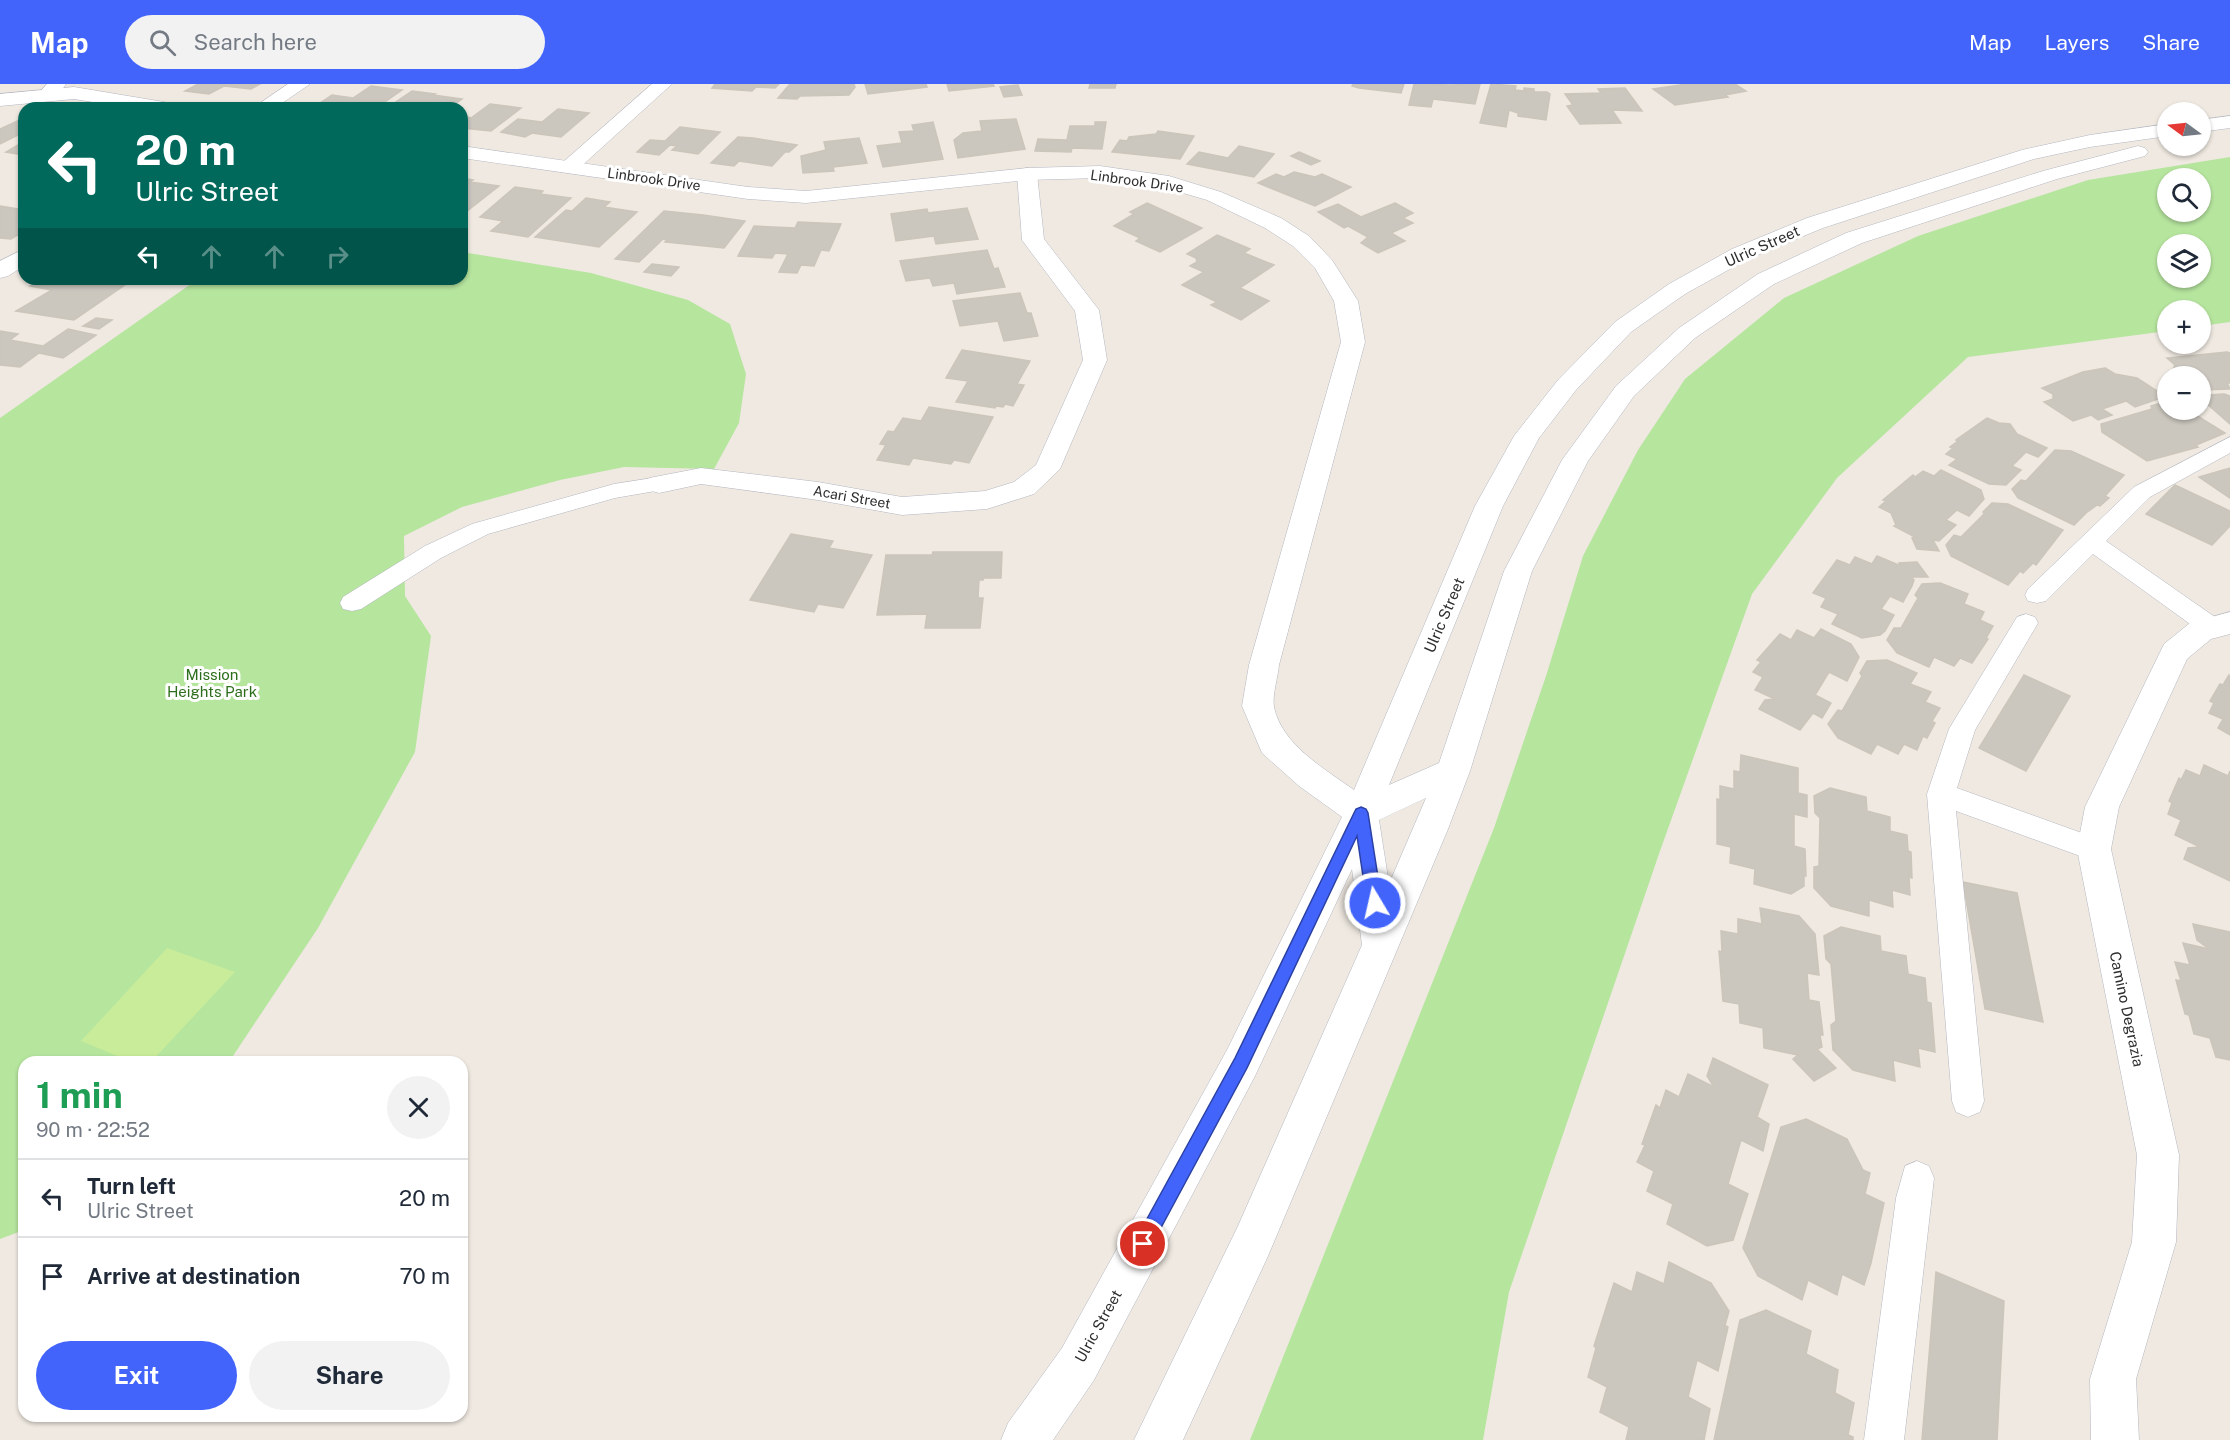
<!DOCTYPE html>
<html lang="en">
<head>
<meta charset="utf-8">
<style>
  body { margin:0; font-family:"Public Sans",sans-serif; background:#f2f2f3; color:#1f2937; height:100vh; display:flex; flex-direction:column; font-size:22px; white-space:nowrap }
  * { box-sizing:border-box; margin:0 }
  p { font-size:20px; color:#747a83 }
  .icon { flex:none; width:33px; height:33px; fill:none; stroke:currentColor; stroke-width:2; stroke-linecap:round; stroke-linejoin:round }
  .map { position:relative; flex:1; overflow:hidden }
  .drawer { position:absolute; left:18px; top:972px; width:450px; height:366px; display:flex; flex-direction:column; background:#fff; border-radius:18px; box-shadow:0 2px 4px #0004 }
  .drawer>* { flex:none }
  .guide { position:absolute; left:18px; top:18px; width:450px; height:183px; border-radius:18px; box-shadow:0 2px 4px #0004; background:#00695c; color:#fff; overflow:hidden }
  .needle { width:39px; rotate:285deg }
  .fabs { position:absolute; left:2157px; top:18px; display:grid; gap:12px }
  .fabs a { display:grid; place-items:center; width:54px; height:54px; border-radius:50%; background:#fff; box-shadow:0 2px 4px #0004; font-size:30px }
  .pin { position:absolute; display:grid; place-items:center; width:51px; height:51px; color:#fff; margin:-26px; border:3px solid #fff; border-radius:50%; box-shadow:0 2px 6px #0007 }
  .me { position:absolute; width:66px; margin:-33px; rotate:351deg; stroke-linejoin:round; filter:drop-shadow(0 0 4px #0008) }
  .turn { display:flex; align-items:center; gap:21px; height:126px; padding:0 18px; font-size:27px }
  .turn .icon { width:78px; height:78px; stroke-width:2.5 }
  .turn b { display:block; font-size:42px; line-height:51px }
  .lanes { display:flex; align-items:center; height:57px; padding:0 18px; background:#0003; justify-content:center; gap:30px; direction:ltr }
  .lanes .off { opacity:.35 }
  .round { display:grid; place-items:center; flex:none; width:63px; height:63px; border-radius:32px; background:#f2f2f3 }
  .summary { display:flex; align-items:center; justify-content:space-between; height:102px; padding:0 18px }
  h1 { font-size:36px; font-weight:700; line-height:45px; color:#1e9e55 }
  .action { display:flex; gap:12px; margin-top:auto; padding:12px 18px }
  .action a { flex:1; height:69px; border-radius:36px; background:#4264fb; color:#fff; font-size:24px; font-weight:700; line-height:69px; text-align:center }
  .action a+a { background:#f2f2f3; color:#1f2937 }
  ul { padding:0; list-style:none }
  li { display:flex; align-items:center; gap:18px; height:78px; padding:0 18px; border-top:2px solid #e0e1e3 }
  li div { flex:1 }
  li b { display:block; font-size:22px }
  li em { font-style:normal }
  header { display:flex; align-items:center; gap:36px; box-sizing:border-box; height:84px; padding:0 30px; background:#4264fb; color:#fff }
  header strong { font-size:28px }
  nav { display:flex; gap:33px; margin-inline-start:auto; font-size:21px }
  .search { width:420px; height:54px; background:#f2f2f3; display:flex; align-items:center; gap:15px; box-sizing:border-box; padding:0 21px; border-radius:33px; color:#747a83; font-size:22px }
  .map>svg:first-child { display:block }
</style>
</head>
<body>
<header>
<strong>Map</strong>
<div class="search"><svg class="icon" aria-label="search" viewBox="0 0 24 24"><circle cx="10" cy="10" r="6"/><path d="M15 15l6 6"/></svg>Search here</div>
<nav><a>Map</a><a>Layers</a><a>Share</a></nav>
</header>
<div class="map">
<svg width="2230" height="1356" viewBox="0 0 2230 1356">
  <rect width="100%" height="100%" fill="#efe9e1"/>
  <g fill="#b6e59e" fill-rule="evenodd">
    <path d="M 2230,73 L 2230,238 L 2201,242 L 2200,226 L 2168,226 L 2167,247 L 1968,273 L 1837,394 L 1752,510 L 1660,767 L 1509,1208 L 1483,1356 L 1250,1356 L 1494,744 L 1546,592 L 1583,472 L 1638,366 L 1685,295 L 1784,214 L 1918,152 L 2088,96 ZM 2168,94 L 2200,94 L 2200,128 L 2168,128 ZM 2168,160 L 2200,160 L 2200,194 L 2168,194 Z"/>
    <polygon points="462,168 591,189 688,216 730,240 746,290 739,339 714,385 624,383 560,396 462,423 404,452 405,512 431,552 415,668 318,844 229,978 24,978 24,1146 0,1155 0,334 198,195 462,195"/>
  </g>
  <polygon fill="#c9ec9a" points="167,864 235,888 151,978 132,978 81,957"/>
  <g fill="#cbc7bf" stroke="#cbc5ba" stroke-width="1.5">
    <polygon points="198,0 260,0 251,5 224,2 209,10 185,7"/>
    <polygon points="715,0 779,0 775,4 756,3 752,7 712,4"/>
    <polygon points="790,0 854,0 855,3 849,11 800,12 797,15 778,14"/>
    <polygon points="865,0 926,0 927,3 868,10"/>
    <polygon points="947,0 993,0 994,2 949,7"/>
    <polygon points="1090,0 1116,0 1115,4 1089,4"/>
    <polygon points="1353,0 1404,0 1401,9 1359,4 1352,2"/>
    <polygon points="1414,0 1450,1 1480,0 1475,20 1433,15 1431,23 1409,21"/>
    <polygon points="1491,0 1516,2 1515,6 1524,7 1524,4 1534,5 1534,8 1547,8 1550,10 1546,36 1518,32 1518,29 1509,26 1506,43 1480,39"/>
    <polygon points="1687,0 1735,0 1746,7 1725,11 1728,13 1675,21 1653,5"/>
    <polygon points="1018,1 1022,11 1004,13 1000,3"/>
    <polygon points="371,2 402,6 376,24 314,23 332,11 353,14"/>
    <polygon points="1625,4 1642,27 1612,26 1621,39 1580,40 1567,22 1573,21 1565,10 1601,9 1598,5"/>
    <polygon points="412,7 435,10 433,11 462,15 449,24 387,24"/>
    <polygon points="490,20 521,24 491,47 462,44 462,32 471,34"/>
    <polygon points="558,25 589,29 561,53 532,49 525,53 501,48 518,35 542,38"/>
    <polygon points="24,34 24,48 0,60 0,45"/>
    <polygon points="1016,35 1025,65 958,74 954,56 963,49 982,47 980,37"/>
    <polygon points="933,38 943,75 883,83 877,62 902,59 899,48 914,47 912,41"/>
    <polygon points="1095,38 1106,38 1102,65 1072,64 1071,68 1035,67 1038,55 1067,56 1070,42 1095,42"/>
    <polygon points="680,43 720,48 698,70 672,66 677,62 670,61 659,71 637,68 650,56 665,57"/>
    <polygon points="1158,47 1194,52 1180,75 1112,68 1120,56 1127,57 1129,53 1156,50"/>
    <polygon points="738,53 753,54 797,61 789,68 785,68 772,82 739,77 734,82 711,79"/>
    <polygon points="859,54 867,79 833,83 834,87 803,89 801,72 826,66 824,58"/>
    <polygon points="24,57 24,71 6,68 18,61"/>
    <polygon points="1239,62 1274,70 1254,93 1187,80 1199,68 1228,74"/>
    <polygon points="1299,68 1320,77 1311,81 1291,72"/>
    <polygon points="1294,88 1315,93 1322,90 1351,103 1315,122 1258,99 1276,90 1284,93"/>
    <polygon points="462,94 473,96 470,98 499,102 462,131"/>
    <polygon points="515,103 543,107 540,110 571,114 528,153 491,147 503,137 480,133"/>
    <polygon points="586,114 610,118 604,123 637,128 599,163 535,153 566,126 572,127"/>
    <polygon points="1147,119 1202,144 1160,168 1136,157 1140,154 1114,142 1134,130 1130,128"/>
    <polygon points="1395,119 1413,129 1403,134 1413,139 1391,149 1405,157 1378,169 1361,159 1368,153 1348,142 1344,144 1318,128 1338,120 1361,133"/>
    <polygon points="0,122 24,126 24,147 11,155 0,154"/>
    <polygon points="967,124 978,155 936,160 934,152 896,157 891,130 927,125 928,129"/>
    <polygon points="664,127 703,131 745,137 724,164 665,158 667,156 663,155 639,178 615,175"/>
    <polygon points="798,138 841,140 829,167 821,166 814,182 801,181 797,189 779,188 788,170 775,169 772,174 738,172 754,142 795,144"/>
    <polygon points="1217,151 1250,165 1244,169 1274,181 1240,204 1269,217 1241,236 1211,221 1217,218 1182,201 1204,188 1190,182 1197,178 1196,174 1187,170"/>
    <polygon points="987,166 994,185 998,184 1005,203 957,210 954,199 933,202 930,194 906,197 900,177"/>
    <polygon points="652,180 679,183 671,192 644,188"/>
    <polygon points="41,195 103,195 126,200 74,236 16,227 52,206 30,202"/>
    <polygon points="1020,209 1027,229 1031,229 1038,252 1004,257 998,237 960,242 953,217"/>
    <polygon points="96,234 112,236 99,245 83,242"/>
    <polygon points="68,245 96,251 63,274 39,269 20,283 0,281 0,247 18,250 10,256 43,262"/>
    <polygon points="962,266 1030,277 1017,300 1024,301 1013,322 1005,320 1003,323 996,322 995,324 956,318 968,297 946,294"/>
    <polygon points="2227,268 2230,269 2230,299 2227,299 2230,305 2200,306 2200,292 2175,292 2171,289 2175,281 2167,274"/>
    <polygon points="2105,284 2115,290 2137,294 2157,307 2158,315 2135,323 2126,317 2102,325 2112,331 2098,336 2091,331 2073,337 2044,318 2053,315 2053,310 2042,304 2083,288"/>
    <polygon points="2224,310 2230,312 2230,340 2205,318 2208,311"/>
    <polygon points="2164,318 2168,319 2168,326 2188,326 2225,349 2196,361 2198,363 2147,377 2102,348 2101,340 2152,325 2151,322"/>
    <polygon points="929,323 993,333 969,379 954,376 951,380 913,374 909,381 877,376 886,361 880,360 888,347 894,348 903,334 921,337"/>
    <polygon points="1987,334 1999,339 2010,340 2017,350 2047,364 2038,373 2026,368 2012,382 2021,386 2006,401 1989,400 1949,381 1957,375 1946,370 1953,364 1950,363 1958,357 1956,356"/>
    <polygon points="2055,366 2071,367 2124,391 2105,412 2109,414 2100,422 2097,421 2086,429 2074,441 2018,414 2012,405 2021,396 2026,397"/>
    <polygon points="2230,384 2230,414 2199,393"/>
    <polygon points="1941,386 1981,406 1984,415 1969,432 1957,426 1946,436 1956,441 1939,457 1933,456 1939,467 1917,465 1912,454 1915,453 1894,442 1896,441 1891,429 1879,423 1886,417 1883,416 1913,391 1915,393 1923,387 1934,392"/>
    <polygon points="2175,401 2230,427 2230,442 2212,461 2146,430"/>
    <polygon points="1992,419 2008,420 2063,446 2036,481 2033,479 2023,489 2020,487 2008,501 1951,472 1946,461 1954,451 1961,453 1984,430 1983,428"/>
    <polygon points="791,450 833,457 829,464 872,471 843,524 818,520 814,528 750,516"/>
    <polygon points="933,468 1002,468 1001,494 984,494 983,496 979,496 978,514 983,514 980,544 925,544 927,530 877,531 886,471 932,471"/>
    <polygon points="1877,472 1901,482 1899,479 1917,478 1928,493 1911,493 1914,496 1912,502 1903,518 1890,512 1881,525 1894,531 1885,547 1880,551 1862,554 1832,540 1838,530 1821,523 1826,514 1813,509 1837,476 1850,481 1855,473 1872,480"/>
    <polygon points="1940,499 1968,510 1964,520 1984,528 1980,536 1993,542 1986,554 1988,555 1972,579 1960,574 1954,582 1934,573 1929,583 1897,569 1887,556 1894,544 1901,544 1918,514 1915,511 1922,500"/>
    <polygon points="1821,545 1851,560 1859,573 1847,597 1829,588 1815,611 1831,619 1822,634 1813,629 1800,646 1759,625 1765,616 1775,615 1755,606 1763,593 1753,588 1761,578 1757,576 1780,550 1791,556 1797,546 1814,554"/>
    <polygon points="1887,576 1917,589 1910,600 1931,608 1925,618 1940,624 1932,637 1935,639 1927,654 1923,652 1917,666 1904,660 1898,670 1877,660 1871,670 1838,654 1828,640 1838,626 1842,627 1862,592 1860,589 1867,577"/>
    <polygon points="2024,591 2070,612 2026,687 1979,664"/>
    <polygon points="2229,591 2230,592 2230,651 2218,644 2223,635 2209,629 2214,619 2210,617 2220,600 2223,601"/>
    <polygon points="1741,671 1798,684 1798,709 1807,711 1807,733 1794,730 1794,762 1805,765 1806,792 1804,792 1804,802 1791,810 1754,800 1755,785 1730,779 1731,763 1717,760 1717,715 1720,716 1720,702 1734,705 1734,687 1740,688"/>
    <polygon points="2204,681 2228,692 2230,687 2230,797 2184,775 2188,764 2200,763 2175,751 2181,736 2168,730 2172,719 2169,717 2179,694 2181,696 2186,686 2200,692"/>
    <polygon points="1830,704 1866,713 1867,727 1890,733 1890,747 1907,751 1908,767 1911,768 1912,794 1909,793 1910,811 1892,806 1893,823 1869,816 1869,832 1831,822 1814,804 1814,783 1819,782 1820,734 1815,729 1814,712"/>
    <polygon points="1963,798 2017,809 2043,938 1985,925"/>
    <polygon points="1760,824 1799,832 1815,850 1819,891 1807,889 1809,916 1819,918 1823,951 1820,951 1822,963 1817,965 1836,984 1814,997 1793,975 1798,971 1764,964 1763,944 1740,939 1739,920 1723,917 1719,867 1722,868 1721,847 1738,850 1738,835 1762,840"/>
    <polygon points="2193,840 2230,848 2230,976 2216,973 2210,954 2194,950 2189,931 2185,930 2176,896 2181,897 2175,878 2190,881 2183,859 2209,865 2197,856"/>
    <polygon points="1841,843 1880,852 1881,867 1906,872 1908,890 1925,894 1927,918 1931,919 1935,968 1918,964 1920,983 1893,976 1895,997 1853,986 1833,966 1831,941 1836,937 1831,880 1826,875 1824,852"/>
    <polygon points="1713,974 1768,1001 1757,1033 1769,1040 1763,1067 1741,1056 1728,1100 1748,1110 1733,1156 1707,1162 1667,1140 1673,1120 1647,1107 1654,1087 1637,1078 1645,1061 1642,1060 1656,1021 1660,1024 1666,1006 1679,1013 1688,990 1714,1003 1707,992"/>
    <polygon points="1806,1035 1847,1055 1863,1086 1870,1089 1865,1110 1884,1119 1871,1179 1864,1201 1842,1190 1837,1211 1808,1196 1802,1216 1758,1192 1743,1164 1781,1043"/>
    <polygon points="1669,1178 1711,1199 1729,1227 1725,1241 1728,1243 1718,1287 1697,1276 1688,1313 1710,1325 1704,1356 1626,1356 1629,1343 1600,1328 1607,1303 1588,1293 1596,1264 1594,1262 1614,1199 1632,1208 1637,1188 1664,1200"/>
    <polygon points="1936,1188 2004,1217 1997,1356 1922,1356"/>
    <polygon points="1766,1226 1811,1247 1806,1270 1838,1286 1835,1309 1854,1319 1848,1351 1853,1353 1853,1356 1714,1356 1740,1236"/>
  </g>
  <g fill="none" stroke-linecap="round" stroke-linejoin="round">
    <defs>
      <g id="lane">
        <polygon points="2230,353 2230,369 2150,413 2106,457 2222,538 2225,544 2222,550 2213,553 2204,550 2093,470 2046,517 2037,519 2028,517 2025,511 2028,505 2134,403"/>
        <polygon points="659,393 667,395 670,400 667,405 615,414 488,450 441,474 361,525 352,527 343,525 340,519 343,513 425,462 472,440 614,400"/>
        <polygon points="2026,530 2035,533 2038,539 1975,646 1957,704 2104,757 2108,765 2104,773 2094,777 1956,727 1984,1017 1980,1028 1968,1033 1956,1028 1952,1017 1927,710 1949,645 2017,533"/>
        <polygon points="1917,1077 1929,1082 1934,1094 1904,1356 1864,1356 1896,1114 1905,1082"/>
      </g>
      <g id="street">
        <path d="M 47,0 L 66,0 C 59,10 52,18 39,15 L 37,11 Z"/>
        <polygon points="288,0 310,0 275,24 253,24"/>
        <polygon points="652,0 672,0 576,87 562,87 559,83 562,79"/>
        <polygon points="1027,84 1034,86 1037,90 1044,155 1099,226 1107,276 1060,385 1034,410 987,425 902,431 818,416 701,400 659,409 649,406 646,400 649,394 701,384 818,398 902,413 985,407 1014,398 1036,381 1083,276 1075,227 1022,156 1017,90 1020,86"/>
        <polygon points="24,165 24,182 8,192 0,194 0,177"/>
        <polygon points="2230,528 2230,550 2211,555 2187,575 2119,723 2111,765 2179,1071 2176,1158 2136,1295 2139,1356 2091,1356 2090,1295 2132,1158 2137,1071 2077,765 2085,723 2164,560 2190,539"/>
      </g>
      <g id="secondary">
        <polygon points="74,3 164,18 171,20 173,24 130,24 74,15 0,22 0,10"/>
        <polygon points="2230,32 2230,44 2200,48 2200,36"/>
        <path d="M 2168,40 L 2168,52 L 2090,63 L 2034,75 L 1823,144 L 1748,175 L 1685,210 L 1631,248 L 1576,306 L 1539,354 L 1503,422 L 1389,701 L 1439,679 L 1504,487 L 1562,376 L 1616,302 L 1679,244 L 1758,190 L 1846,149 L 2043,87 L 2138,62 L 2145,64 L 2148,68 L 2145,72 L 2057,95 L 1862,159 L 1774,200 L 1695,254 L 1634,312 L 1588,377 L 1532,487 L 1470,687 L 1448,745 L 1268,1172 L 1183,1356 L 1134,1356 L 1238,1142 L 1362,861 L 1352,785 L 1255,992 L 1094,1296 L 1053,1356 L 1001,1356 L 1008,1339 L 1062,1264 L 1227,966 L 1342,733 L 1299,702 L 1262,669 L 1242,622 L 1249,581 L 1341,258 L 1334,217 L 1315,184 L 1293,162 L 1265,144 L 1207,116 L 1166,104 L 1100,94 L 1027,96 L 806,119 L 748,115 L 462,74 L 462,62 L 748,103 L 806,107 L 1027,84 L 1100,82 L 1169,92 L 1221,108 L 1281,134 L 1309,152 L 1332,176 L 1358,217 L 1365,258 L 1279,581 C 1278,593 1272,611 1274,623 C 1282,661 1325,685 1354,706 L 1475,422 L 1514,352 L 1558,296 L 1615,238 L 1669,200 L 1732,165 L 1807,134 L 2022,66 L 2090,51 ZM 1426,714 L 1389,800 L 1379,736 Z"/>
      </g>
    </defs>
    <use href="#lane" stroke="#b4b7c1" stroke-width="1"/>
    <use href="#street" stroke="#b4b7c1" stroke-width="1"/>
    <use href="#secondary" stroke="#b4b7c1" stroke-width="1"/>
    <use href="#lane" fill="#fff" fill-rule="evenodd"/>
    <use href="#street" fill="#fff" fill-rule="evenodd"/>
    <use href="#secondary" fill="#fff" fill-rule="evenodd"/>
  </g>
  <polygon fill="#4264fb" stroke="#2b41a3" stroke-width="1.5" points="1361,723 1366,725 1368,729 1382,819 1380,824 1375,826 1369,824 1367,819 1357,752 1247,984 1149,1166 1143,1168 1137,1166 1134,1160 1137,1153 1235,974 1354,729 1356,725"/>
  <g text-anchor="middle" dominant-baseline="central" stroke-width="6" stroke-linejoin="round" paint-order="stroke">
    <g font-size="14" fill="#2e2e2e" stroke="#fff">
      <text transform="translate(654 95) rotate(8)">Linbrook Drive</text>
      <text transform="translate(1137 97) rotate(8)">Linbrook Drive</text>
      <text transform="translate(852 413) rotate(10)">Acari Street</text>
    </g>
    <g font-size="15" fill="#2e2e2e" stroke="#fff">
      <text transform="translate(1762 162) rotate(-24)">Ulric Street</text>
      <text transform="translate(1444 531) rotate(-67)">Ulric Street</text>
      <text transform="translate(2127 925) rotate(78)">Camino Degrazia</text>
      <text transform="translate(1098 1242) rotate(-61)">Ulric Street</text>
    </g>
    <g font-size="15" fill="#2c6e1b" stroke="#fff">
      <text x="212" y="590">Mission<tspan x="212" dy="17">Heights Park</tspan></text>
    </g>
  </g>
</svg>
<div class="fabs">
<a><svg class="needle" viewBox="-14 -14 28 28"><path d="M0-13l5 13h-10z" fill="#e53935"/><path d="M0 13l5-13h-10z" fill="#747a83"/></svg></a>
<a><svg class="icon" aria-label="search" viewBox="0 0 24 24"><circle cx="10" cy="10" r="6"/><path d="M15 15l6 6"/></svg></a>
<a><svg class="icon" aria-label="layers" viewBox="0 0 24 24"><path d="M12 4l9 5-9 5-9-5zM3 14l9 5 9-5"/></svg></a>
<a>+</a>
<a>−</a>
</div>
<div class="pin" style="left:1143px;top:1160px;background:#d93025"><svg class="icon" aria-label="arrive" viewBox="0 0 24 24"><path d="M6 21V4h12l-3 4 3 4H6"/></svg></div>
<svg class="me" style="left:1375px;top:819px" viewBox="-20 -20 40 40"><circle r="17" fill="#4264fb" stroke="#fff" stroke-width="3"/><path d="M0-11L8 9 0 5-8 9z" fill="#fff"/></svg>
<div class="guide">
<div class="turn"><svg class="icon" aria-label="left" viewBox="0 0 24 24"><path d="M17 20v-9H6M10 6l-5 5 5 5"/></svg><div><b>20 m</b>Ulric Street</div></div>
<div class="lanes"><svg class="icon" aria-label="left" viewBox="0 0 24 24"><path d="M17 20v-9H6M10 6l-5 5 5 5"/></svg><svg class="icon off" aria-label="ahead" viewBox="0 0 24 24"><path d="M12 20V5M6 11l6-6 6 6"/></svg><svg class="icon off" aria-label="ahead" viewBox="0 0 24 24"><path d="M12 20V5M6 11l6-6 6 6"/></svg><svg class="icon off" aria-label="right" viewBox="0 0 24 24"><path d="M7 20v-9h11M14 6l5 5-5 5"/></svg></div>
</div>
<section class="drawer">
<div class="summary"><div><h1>1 min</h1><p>90 m · 22:52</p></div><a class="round"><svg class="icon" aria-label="close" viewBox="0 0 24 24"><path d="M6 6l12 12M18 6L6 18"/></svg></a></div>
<ul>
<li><svg class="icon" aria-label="left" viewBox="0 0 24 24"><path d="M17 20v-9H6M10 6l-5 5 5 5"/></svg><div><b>Turn left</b><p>Ulric Street</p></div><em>20 m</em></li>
<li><svg class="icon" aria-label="arrive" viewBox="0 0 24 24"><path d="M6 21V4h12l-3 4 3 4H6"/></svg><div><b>Arrive at destination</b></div><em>70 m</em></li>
</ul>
<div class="action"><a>Exit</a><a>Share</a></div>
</section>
</div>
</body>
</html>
